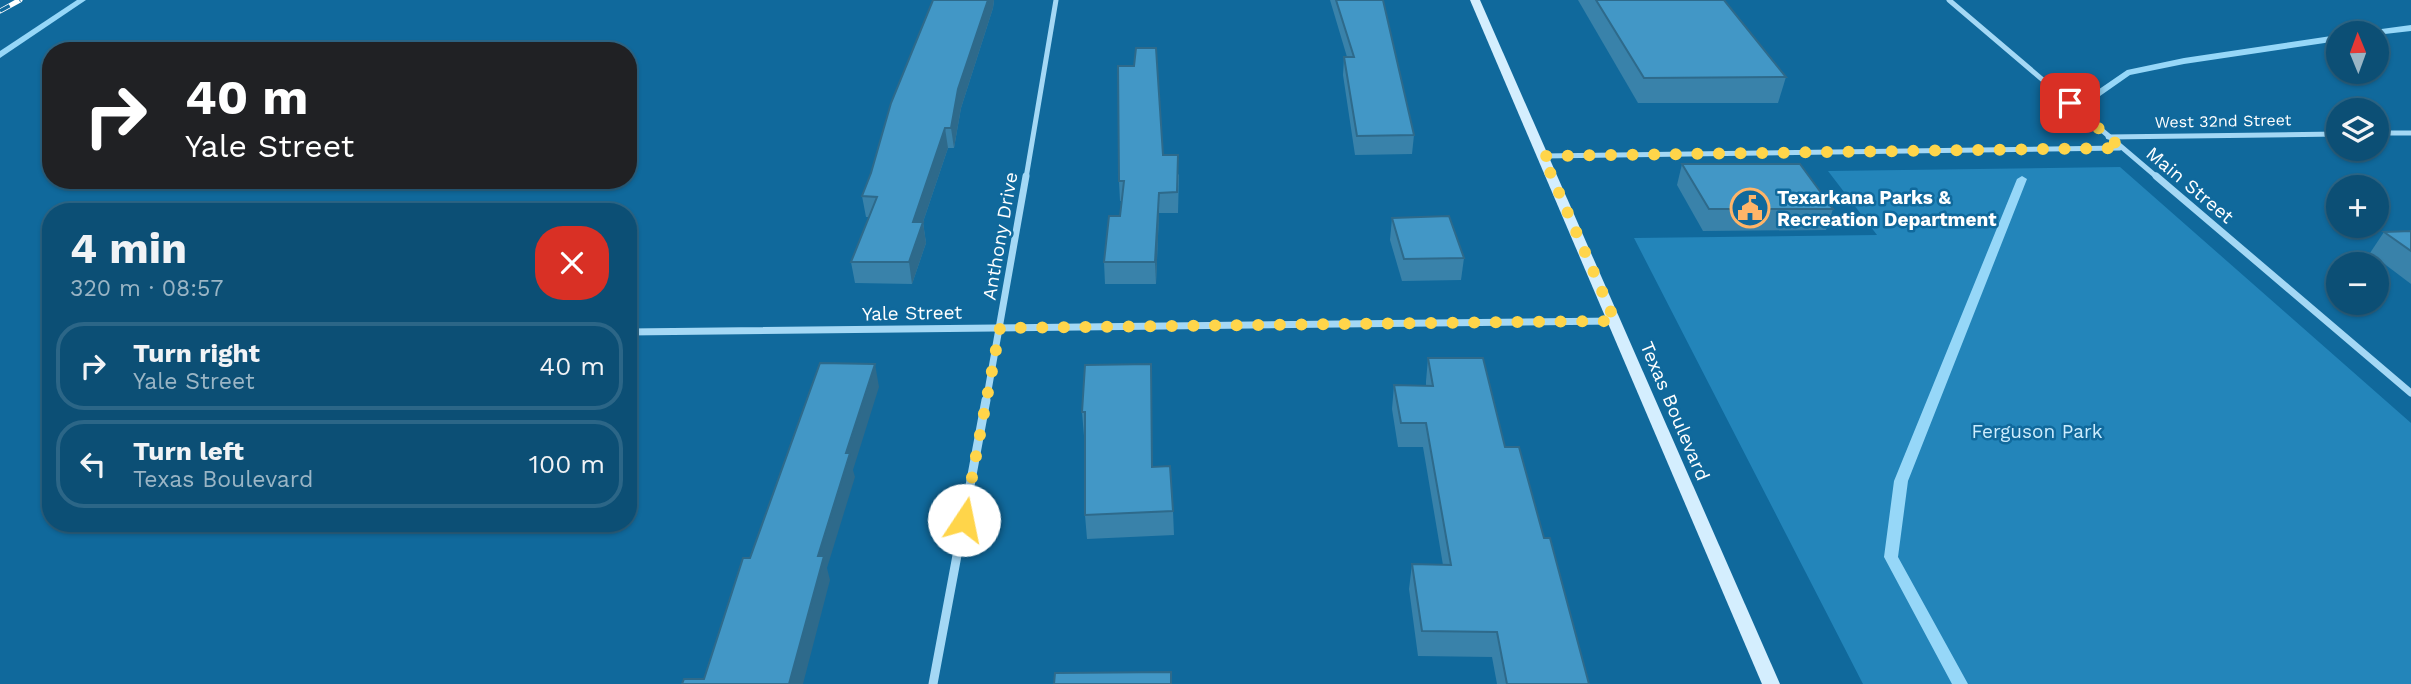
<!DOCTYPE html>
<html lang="en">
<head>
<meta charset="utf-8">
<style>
  body { margin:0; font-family:"Work Sans",sans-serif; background:#1a597d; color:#f1f3f6; height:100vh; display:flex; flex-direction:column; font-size:26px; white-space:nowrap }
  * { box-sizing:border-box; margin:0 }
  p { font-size:23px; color:#9ab5c5 }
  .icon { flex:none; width:38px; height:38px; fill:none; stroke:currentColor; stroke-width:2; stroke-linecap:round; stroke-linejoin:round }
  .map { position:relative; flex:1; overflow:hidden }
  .details { position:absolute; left:42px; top:203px; width:595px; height:329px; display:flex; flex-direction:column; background:#0c4f75; border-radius:28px; box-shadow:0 2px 5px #0004,0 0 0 2px #2c6687 }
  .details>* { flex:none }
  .hud { position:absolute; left:42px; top:42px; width:595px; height:147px; border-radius:28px; box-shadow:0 2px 5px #0004,0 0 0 2px #2c6687; background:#202124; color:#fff; overflow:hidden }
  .needle { width:46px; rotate:359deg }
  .fabs { position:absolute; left:2326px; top:21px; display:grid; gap:14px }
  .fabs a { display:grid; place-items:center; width:63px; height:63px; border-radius:50%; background:#0c4f75; box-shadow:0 2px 5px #0004,0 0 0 2px #2c6687; font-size:35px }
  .pin { position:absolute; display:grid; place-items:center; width:60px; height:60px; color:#fff; margin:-30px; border-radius:14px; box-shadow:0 4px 10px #0006 }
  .me { position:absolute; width:77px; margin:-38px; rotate:11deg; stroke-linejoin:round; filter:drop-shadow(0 0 5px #0008) }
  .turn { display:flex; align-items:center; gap:24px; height:147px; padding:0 28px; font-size:32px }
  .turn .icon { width:91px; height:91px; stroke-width:2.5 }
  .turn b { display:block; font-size:49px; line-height:60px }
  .round { display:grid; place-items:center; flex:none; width:74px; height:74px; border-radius:28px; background:#1a597d }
  .head { display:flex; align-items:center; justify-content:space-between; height:119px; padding:0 28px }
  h1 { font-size:42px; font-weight:700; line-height:52px }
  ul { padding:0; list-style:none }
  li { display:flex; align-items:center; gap:21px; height:88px; margin:0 14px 10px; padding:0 14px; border:4px solid #2c6687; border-radius:28px }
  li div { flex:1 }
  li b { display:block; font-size:26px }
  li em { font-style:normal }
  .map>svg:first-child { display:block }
</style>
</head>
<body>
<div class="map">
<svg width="2411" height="684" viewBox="0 0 2411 684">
  <rect width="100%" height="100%" fill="#10699c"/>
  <polygon fill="#2385ba" points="2120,167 2411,423 2411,684 1863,684 1634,238 1877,235 1828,171"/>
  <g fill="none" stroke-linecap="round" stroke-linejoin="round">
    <g fill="#96d7f8" fill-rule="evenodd">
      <polygon points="77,0 86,0 0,58 0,51"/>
      <polygon points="2411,25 2411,31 2376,35 2376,33 2370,33 2374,30"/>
      <polygon points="2338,35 2338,41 2184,64 2130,75 2100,96 2097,97 2092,94 2127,70 2184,58"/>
      <polygon points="2022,176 2027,179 1908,481 1898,557 1968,684 1952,684 1884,557 1894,481 2017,179"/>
    </g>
    <g stroke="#a4d8f5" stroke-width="5">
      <polyline points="1949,0 2158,178"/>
      <polyline points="2376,133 2411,133"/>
      <polyline points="2108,137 2338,134"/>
      <polyline points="1543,156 2120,148"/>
      <polyline points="1026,178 1056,0"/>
    </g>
    <g stroke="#a4d8f5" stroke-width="7">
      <polyline points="2156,176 2411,393"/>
      <polyline points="628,332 1615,321"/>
      <polyline points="986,402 1026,176"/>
    </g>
    <polyline stroke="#a4d8f5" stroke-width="9" points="933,684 986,400"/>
    <polygon fill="#d4eefe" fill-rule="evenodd" points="1470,0 1480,0 1780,684 1762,684"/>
    <defs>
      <polyline id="rail" points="0,11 20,0"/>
    </defs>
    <use href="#rail" stroke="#fff" stroke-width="5"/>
    <use href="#rail" stroke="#10699c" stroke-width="3.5" stroke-dasharray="11" stroke-linecap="butt"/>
  </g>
  <g fill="#3982aa">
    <polygon points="933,0 994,0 993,8 961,108 954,148 948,148 923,222 926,243 912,284 855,283 851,262 869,217 866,217 862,196 871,173"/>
    <polygon points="1330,0 1383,0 1414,135 1412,154 1355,155 1343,75 1344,57 1347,57"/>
    <polygon points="1578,0 1724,0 1786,77 1778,103 1638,103"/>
    <polygon points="1163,155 1179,175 1178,213 1159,213 1156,284 1105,284 1104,262 1120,216 1122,201 1120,201 1119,181"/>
    <polygon points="1682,164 1833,209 1826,230 1703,231 1677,185"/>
    <polygon points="1392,218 1464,258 1461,280 1402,281 1390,240"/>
    <polygon points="2411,231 2411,284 2370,253 2384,232"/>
    <polygon points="1428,358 1505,447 1544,538 1589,684 1497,684 1492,657 1418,656 1409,589 1412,564 1443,565 1423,447 1398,447 1392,409 1394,385 1426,386 1426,381"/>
    <polygon points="1085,365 1153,467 1173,511 1174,535 1087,539 1085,515 1085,436 1084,436 1082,412"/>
  </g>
  <g fill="#2e6a8b">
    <polygon points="988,0 994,0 993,8 961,108 954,148 951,128 958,89"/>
    <polygon points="945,128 948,148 923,222 926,243 912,284 909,262 913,222"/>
    <polygon points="1159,193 1159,213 1156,284 1155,262"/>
    <polygon points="875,364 879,387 853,470 855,477 827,568 830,580 803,684 789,684 818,556 846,453"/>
  </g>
  <g fill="#4297c6" stroke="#2e6a8b" stroke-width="2">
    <polygon points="933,0 988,0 958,89 951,128 945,128 913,222 923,222 909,262 851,262 877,197 862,196 871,173 891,103"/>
    <polygon points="1336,0 1383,0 1414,135 1357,136 1344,57 1354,57"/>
    <polygon points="1596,0 1724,0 1786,77 1644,78"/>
    <polygon points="1136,48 1156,48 1163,155 1178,155 1177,192 1159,193 1155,262 1104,262 1109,216 1120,216 1124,181 1119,181 1118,66 1134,66"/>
    <polygon points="1682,164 1800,164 1833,209 1709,209"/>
    <polygon points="1449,216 1464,258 1404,259 1392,218"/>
    <polygon points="2411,231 2411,251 2384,232"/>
    <polygon points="1428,358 1483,358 1505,447 1519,447 1544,538 1550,538 1589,684 1507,684 1497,632 1422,631 1412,564 1451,565 1426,423 1401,423 1394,385 1433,386"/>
    <polygon points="820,363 875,364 846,453 850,453 818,556 824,556 789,684 682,684 684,679 704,679 743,558 750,558"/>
    <polygon points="1151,364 1152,467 1170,466 1173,511 1085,515 1085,412 1082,412 1085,365"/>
    <polygon points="1171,672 1171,684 1054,684 1055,673"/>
  </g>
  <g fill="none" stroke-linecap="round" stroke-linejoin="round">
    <polyline stroke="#ffd54a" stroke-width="12" stroke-dasharray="0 21.6" points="964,520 1000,328 1615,321 1543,156 2121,148 2070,103"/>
  </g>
  <defs>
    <symbol id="civic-ring" viewBox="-11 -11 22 22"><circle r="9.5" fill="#10699c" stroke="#ffb568" stroke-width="1.5"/><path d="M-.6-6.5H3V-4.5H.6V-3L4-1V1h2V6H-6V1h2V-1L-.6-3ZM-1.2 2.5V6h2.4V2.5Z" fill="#ffb568"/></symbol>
  </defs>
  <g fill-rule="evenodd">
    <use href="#civic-ring" x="1728" y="186" width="44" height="44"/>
  </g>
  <g text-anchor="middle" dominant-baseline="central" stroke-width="5" stroke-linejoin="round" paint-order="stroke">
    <g font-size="16" fill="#fff" stroke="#10699c">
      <text transform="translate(2223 121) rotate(-1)">West 32nd Street</text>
    </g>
    <g font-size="19" fill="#fff" stroke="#10699c">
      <text transform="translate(2190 185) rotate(40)">Main Street</text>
      <text transform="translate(1000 236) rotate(-80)">Anthony Drive</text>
      <text transform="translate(912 313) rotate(-1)">Yale Street</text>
      <text transform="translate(1675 411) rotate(67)">Texas Boulevard</text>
    </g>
    <g font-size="19" font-weight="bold" fill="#fff" stroke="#10699c" text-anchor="start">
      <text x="1777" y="197">Texarkana Parks &amp;<tspan x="1777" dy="22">Recreation Department</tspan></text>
    </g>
    <g font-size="19" fill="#cdedfe" stroke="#10699c">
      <text x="2037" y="431">Ferguson Park</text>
    </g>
  </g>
</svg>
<div class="fabs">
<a><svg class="needle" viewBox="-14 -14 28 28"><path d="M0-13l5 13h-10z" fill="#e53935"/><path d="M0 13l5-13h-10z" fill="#9ab5c5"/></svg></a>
<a><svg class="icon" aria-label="layers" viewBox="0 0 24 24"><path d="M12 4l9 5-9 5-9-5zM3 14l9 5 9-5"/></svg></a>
<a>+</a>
<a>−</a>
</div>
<div class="pin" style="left:2070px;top:103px;background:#d93025"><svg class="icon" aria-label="arrive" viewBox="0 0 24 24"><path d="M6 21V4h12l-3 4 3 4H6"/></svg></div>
<svg class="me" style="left:964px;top:520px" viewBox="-20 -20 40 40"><circle r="19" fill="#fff"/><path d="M0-13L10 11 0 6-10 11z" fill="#ffd54a"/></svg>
<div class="hud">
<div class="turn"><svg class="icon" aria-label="right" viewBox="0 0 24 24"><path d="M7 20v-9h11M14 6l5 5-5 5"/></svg><div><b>40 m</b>Yale Street</div></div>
</div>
<section class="details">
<div class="head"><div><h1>4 min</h1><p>320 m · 08:57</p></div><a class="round" style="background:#d93025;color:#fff"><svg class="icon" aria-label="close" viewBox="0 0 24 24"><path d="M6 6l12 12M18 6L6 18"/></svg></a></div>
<ul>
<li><svg class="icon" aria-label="right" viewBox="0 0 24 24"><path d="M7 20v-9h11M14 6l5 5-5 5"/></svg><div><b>Turn right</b><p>Yale Street</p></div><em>40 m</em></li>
<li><svg class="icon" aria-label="left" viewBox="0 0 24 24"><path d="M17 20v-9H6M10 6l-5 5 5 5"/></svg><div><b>Turn left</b><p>Texas Boulevard</p></div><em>100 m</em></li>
</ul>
</section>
</div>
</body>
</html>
